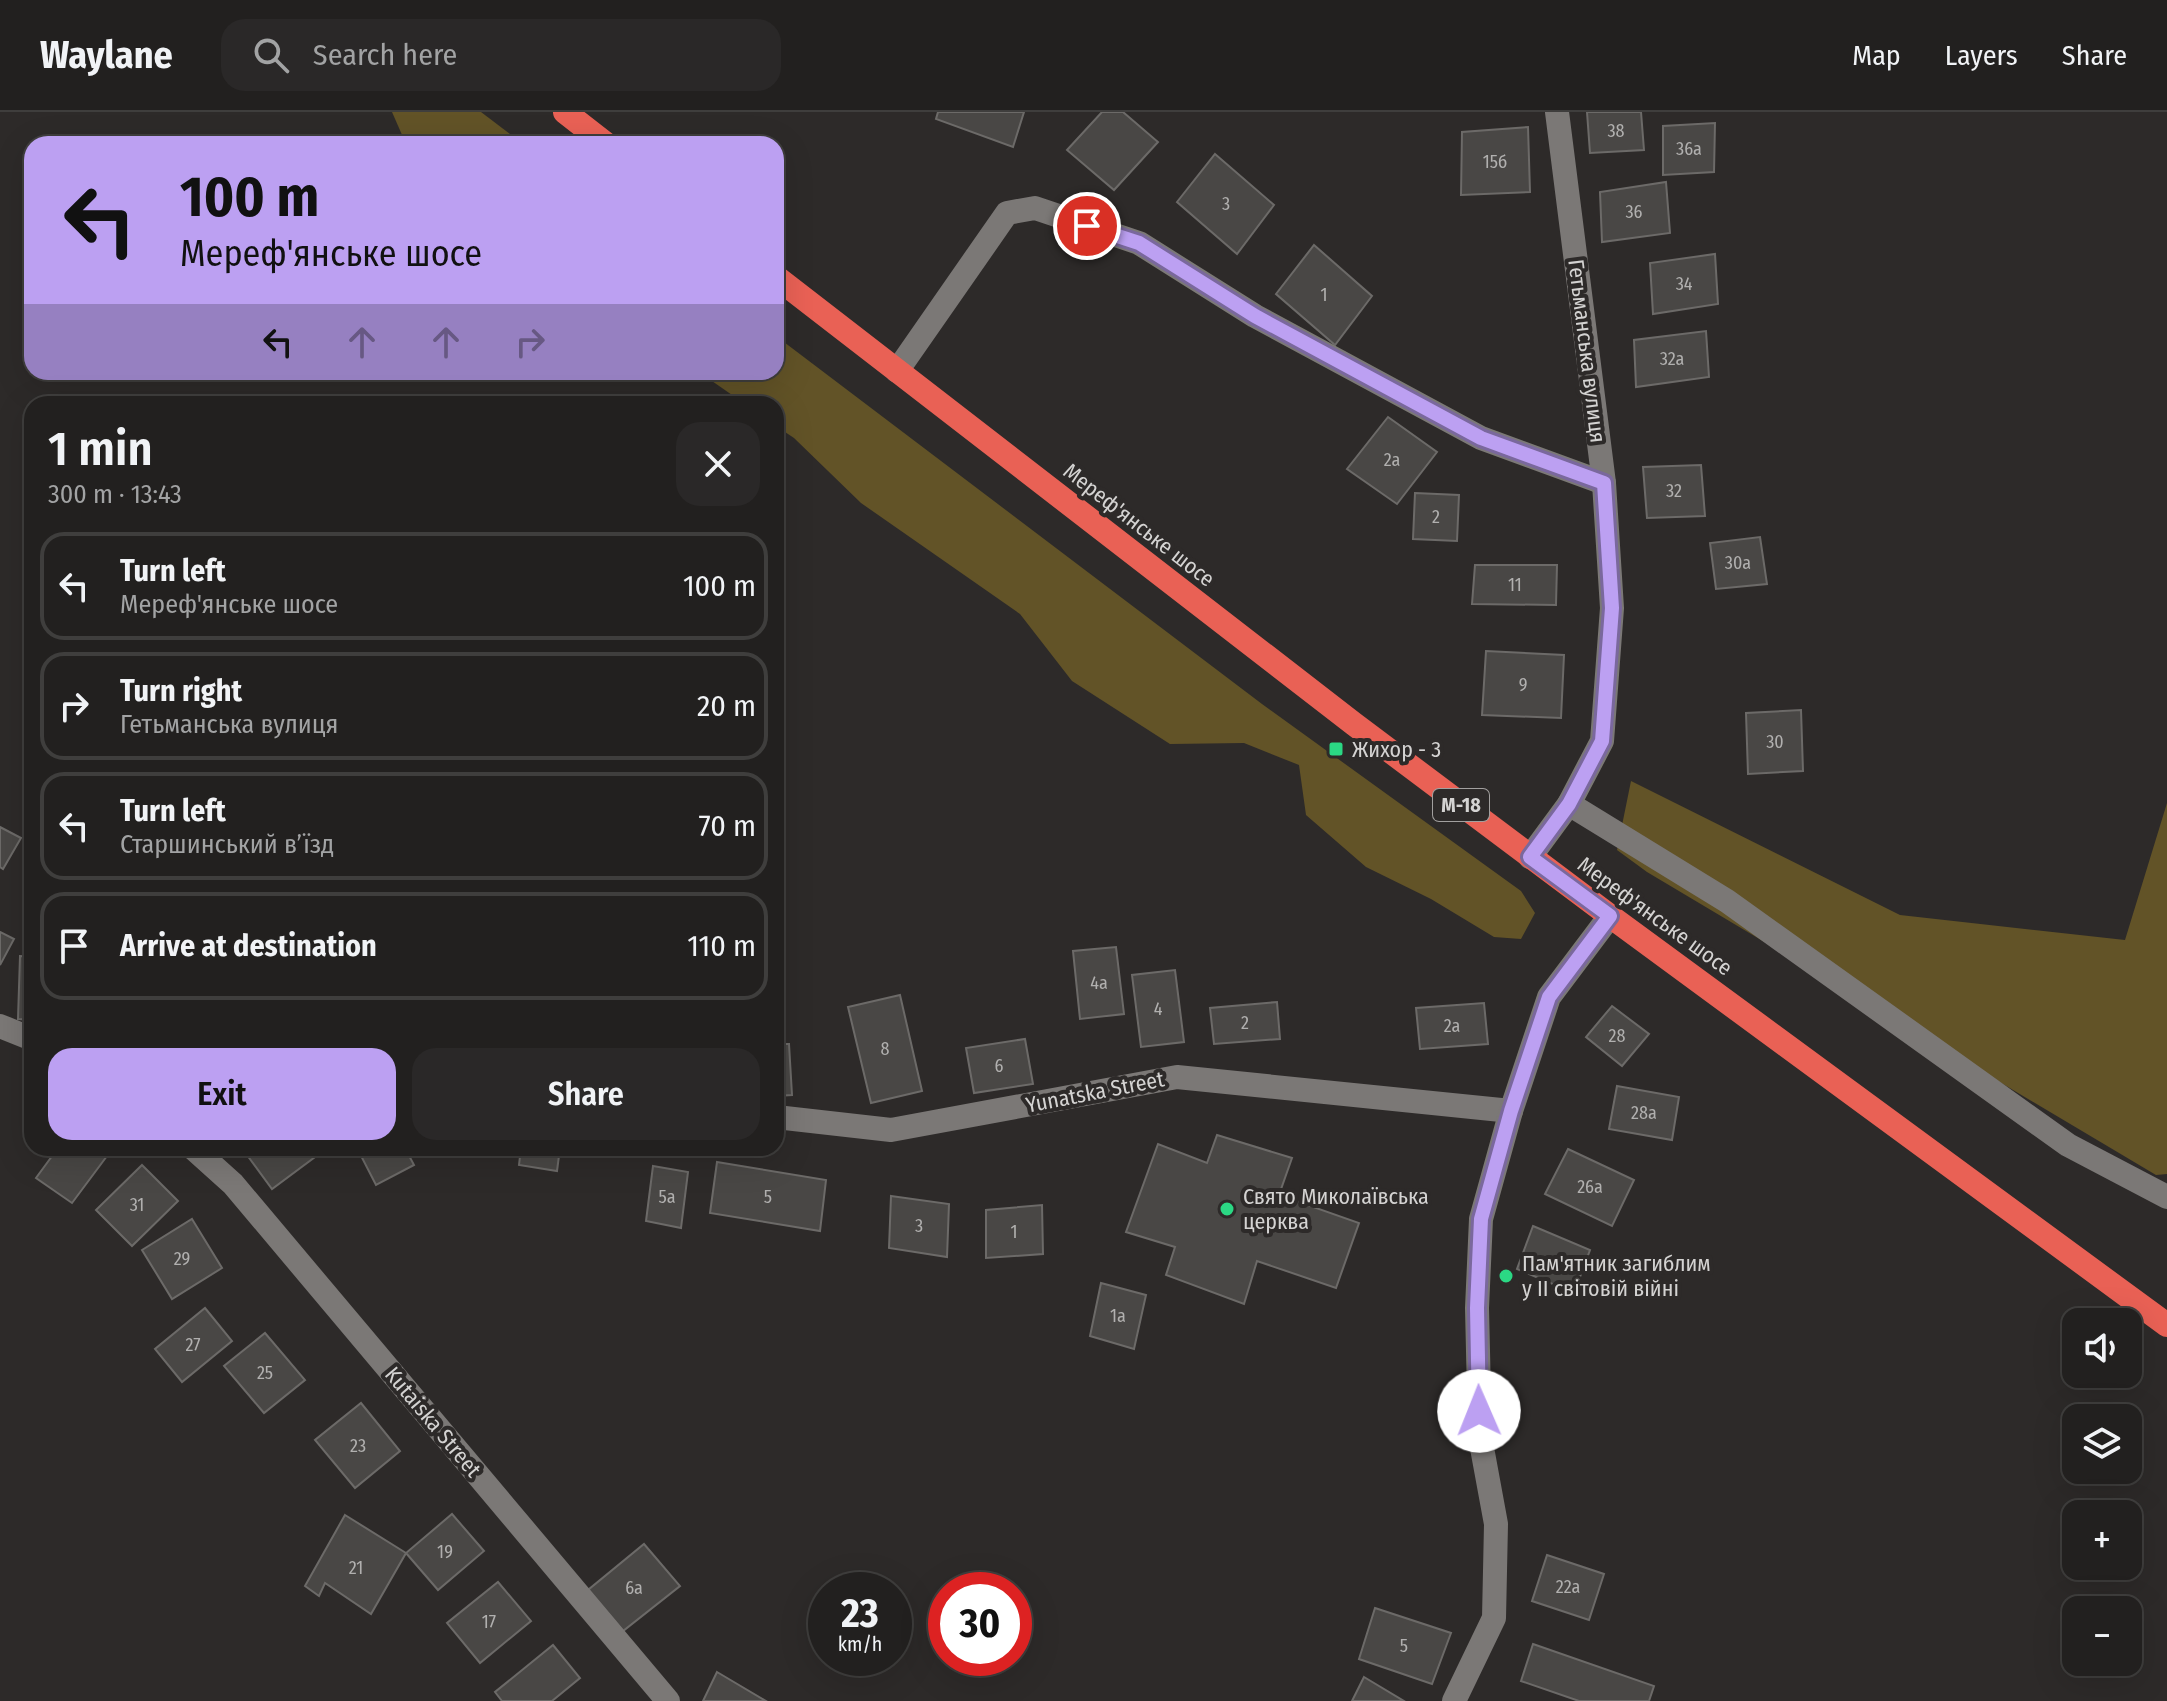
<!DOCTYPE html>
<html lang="en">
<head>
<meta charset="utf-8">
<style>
  body { margin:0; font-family:"Fira Sans Condensed",sans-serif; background:#2a2828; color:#f1f3f6; height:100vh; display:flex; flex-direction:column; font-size:30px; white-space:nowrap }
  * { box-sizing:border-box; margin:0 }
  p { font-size:26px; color:#a2a3a4 }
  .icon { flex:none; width:44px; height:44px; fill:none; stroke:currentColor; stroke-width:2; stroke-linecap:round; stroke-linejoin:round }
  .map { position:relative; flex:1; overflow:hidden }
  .panel { position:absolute; left:24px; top:284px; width:760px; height:760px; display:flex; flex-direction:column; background:#22201f; border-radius:24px; box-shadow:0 8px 32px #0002,0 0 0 2px #3f3e3d }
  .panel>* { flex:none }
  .top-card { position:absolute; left:24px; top:24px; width:760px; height:244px; border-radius:24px; box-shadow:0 8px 32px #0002,0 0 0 2px #3f3e3d; background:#bca0f2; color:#111; overflow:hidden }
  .controls { position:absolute; left:2062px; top:1196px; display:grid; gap:16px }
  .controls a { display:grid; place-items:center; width:80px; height:80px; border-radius:16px; background:#22201f; box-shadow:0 8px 32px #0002,0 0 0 2px #3f3e3d; font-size:40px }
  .speed { position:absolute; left:808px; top:1460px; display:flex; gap:16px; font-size:40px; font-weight:700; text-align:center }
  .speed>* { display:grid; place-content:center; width:104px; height:104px; border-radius:50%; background:#22201f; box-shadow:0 8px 32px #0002,0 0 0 2px #3f3e3d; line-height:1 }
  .speed small { font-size:20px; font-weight:400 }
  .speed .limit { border:12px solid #d22; background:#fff; color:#111 }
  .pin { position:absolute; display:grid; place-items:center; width:68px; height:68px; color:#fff; margin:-34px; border:4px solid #fff; border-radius:50%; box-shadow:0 2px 8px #0007 }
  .me { position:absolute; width:88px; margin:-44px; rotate:359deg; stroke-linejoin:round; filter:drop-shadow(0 0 6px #0008) }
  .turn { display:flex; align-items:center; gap:28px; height:168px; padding:0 24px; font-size:36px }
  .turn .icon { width:104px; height:104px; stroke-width:2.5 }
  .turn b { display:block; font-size:56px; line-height:68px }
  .lanes { display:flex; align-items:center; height:76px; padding:0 24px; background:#0003; justify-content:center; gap:40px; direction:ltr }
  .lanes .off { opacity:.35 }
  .round { display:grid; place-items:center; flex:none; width:84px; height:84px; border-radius:24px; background:#2a2828 }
  .overview { display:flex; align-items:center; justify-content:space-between; height:136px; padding:0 24px }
  h1 { font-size:48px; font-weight:600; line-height:60px }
  .primary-button { display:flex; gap:16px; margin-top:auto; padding:16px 24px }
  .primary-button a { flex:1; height:92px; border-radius:24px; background:#bca0f2; color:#111; font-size:32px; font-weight:600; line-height:92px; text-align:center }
  .primary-button a+a { background:#2a2828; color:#f1f3f6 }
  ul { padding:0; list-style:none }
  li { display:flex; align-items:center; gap:24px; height:108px; margin:0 16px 12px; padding:0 8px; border:4px solid #3f3e3d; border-radius:24px }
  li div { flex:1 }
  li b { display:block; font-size:30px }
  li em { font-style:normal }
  header { display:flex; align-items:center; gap:48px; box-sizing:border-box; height:112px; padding:0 40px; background:#22201f; border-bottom:2px solid #3f3e3d }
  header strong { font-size:38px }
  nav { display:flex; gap:44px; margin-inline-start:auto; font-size:28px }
  .search { width:560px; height:72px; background:#2a2828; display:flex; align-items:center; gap:20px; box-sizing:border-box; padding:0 28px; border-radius:24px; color:#a2a3a4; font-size:30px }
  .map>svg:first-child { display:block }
</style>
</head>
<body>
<header>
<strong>Waylane</strong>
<div class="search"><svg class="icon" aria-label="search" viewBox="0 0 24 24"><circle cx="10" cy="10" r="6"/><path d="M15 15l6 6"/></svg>Search here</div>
<nav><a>Map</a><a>Layers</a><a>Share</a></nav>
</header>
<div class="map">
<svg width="2167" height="1589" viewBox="0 0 2167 1589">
  <rect width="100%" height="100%" fill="#2d2a29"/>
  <g fill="#625327">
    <polygon points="392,0 481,0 523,32 406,32"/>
    <polygon points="776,224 1262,592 1521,779 1535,801 1521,827 1494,825 1431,787 1366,755 1306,703 1299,653 1244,631 1170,632 1072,569 1020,502 861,391 794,326 776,314 776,292 745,292 699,260 776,260"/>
    <polygon points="1631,669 1900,803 2125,828 2167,691 2167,1062 2156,1063 1647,760 1617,738"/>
  </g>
  <g fill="#494745" stroke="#6c6a68" stroke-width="2">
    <polygon points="938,0 1024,0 1013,35 936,7"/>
    <polygon points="1102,0 1123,0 1158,30 1114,78 1067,38"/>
    <polygon points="1587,0 1641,0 1644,38 1590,41"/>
    <polygon points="1715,11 1714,60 1663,63 1663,14"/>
    <polygon points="1528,15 1530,80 1461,83 1462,20"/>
    <polygon points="1215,42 1274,93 1237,142 1177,90"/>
    <polygon points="1666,70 1670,121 1602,130 1600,80"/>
    <polygon points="1314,133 1372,184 1335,233 1276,182"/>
    <polygon points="1715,142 1718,192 1653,202 1650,151"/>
    <polygon points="1706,219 1709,265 1636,275 1634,228"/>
    <polygon points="1388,305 1437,340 1397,392 1347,357"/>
    <polygon points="1701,353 1705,404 1647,406 1643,355"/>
    <polygon points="1415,381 1459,383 1457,429 1413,427"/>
    <polygon points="1760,425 1767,472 1716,477 1710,431"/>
    <polygon points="1475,453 1557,453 1556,493 1472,492"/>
    <polygon points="1486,539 1564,543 1561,606 1482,603"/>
    <polygon points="1801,598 1803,659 1748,662 1746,601"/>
    <polygon points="0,715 21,726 3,757 0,755"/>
    <polygon points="0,820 14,827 0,853"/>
    <polygon points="1116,835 1124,902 1080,907 1073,839"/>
    <polygon points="20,844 32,845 32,908 18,907"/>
    <polygon points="1175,858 1184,930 1141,935 1132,863"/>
    <polygon points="900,883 922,979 871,991 848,895"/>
    <polygon points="1277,890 1280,927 1214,932 1210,896"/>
    <polygon points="1484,891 1488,932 1420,937 1416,896"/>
    <polygon points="1612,894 1649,922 1622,954 1586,925"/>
    <polygon points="1025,927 1033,972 974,981 966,936"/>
    <polygon points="776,932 789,932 792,983 776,984"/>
    <polygon points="1617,974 1679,985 1672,1028 1609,1017"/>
    <polygon points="1217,1023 1292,1046 1279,1083 1359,1111 1336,1176 1257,1149 1244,1192 1166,1163 1175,1135 1126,1120 1158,1032 1207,1051"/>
    <polygon points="58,1036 96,1036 107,1044 72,1091 36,1066"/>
    <polygon points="256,1036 308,1036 315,1045 272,1077 247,1043"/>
    <polygon points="357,1036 405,1036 414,1053 376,1073"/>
    <polygon points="521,1036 560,1036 557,1059 519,1053"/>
    <polygon points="1568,1037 1634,1068 1612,1114 1545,1082"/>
    <polygon points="717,1050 826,1068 820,1119 710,1101"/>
    <polygon points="142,1053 178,1089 132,1134 96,1098"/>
    <polygon points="653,1054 688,1060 681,1116 646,1109"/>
    <polygon points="891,1084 949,1092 947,1145 889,1136"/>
    <polygon points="1042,1093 1043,1142 986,1146 986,1098"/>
    <polygon points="192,1107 222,1156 172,1187 142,1138"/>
    <polygon points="1533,1114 1590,1138 1574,1181 1517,1157"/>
    <polygon points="1101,1171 1146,1183 1134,1237 1090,1224"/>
    <polygon points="205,1196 232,1229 182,1270 155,1237"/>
    <polygon points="265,1221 305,1268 264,1301 224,1254"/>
    <polygon points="361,1291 400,1339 355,1376 315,1328"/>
    <polygon points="452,1402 484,1439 438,1478 406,1441"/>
    <polygon points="345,1403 406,1441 371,1502 325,1471 319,1484 305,1474"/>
    <polygon points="644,1432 680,1474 623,1519 588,1478"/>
    <polygon points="1547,1443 1604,1462 1589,1508 1532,1489"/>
    <polygon points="498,1470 531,1509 480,1551 447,1511"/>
    <polygon points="1375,1496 1451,1521 1432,1572 1359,1547"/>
    <polygon points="1533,1532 1654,1574 1649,1589 1579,1589 1521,1569"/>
    <polygon points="553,1533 580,1566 552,1589 502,1589 495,1580"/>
    <polygon points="717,1560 766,1589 703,1589"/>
    <polygon points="1364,1565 1404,1589 1352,1589"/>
  </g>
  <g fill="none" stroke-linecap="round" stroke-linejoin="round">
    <g stroke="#7b7876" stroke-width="24">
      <polyline points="897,259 1007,101 1035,96 1139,131 1255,204 1481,326 1604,371"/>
      <polyline points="1569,692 1727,789 2068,1033 2167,1085"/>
      <polyline points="1530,745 1569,692 1602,629 1612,496 1604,371 1557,0"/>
      <polyline points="0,914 32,927"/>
      <polyline points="776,1005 891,1018 1177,965 1511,999"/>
      <polyline points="193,1036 233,1072 668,1589"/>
      <polyline points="1454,1589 1494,1506 1496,1412 1480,1325 1477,1196 1481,1107 1511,999 1549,885 1610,804"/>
    </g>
    <g stroke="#e96155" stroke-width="24">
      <polyline points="565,0 606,32"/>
      <polyline points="776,165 1354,612 1610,804 2167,1213"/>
    </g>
  </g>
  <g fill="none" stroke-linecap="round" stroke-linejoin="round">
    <defs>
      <polyline id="route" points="1087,114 1139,131 1255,204 1481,326 1604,371 1612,496 1602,629 1569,692 1530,745 1610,804 1549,885 1511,999 1481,1107 1477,1196 1479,1299"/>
    </defs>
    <use href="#route" stroke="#7a689d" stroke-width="20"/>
    <use href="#route" stroke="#bca0f2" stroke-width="14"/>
  </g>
  <g fill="#2bd884" stroke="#2d2a29" stroke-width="3">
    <rect x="1328" y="629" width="16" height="16" rx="4"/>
    <circle cx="1227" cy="1097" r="8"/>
    <circle cx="1506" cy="1164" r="8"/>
  </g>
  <g text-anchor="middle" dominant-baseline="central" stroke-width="8" stroke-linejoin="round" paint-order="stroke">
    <g font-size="18" fill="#b1b0af">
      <text x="1616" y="19">38</text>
      <text x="1689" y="37">36а</text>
      <text x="1495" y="50">15б</text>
      <text x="1226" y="92">3</text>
      <text x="1634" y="100">36</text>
      <text x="1684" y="172">34</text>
      <text x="1324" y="183">1</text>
      <text x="1672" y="247">32а</text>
      <text x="1392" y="348">2а</text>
      <text x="1674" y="379">32</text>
      <text x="1436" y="405">2</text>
      <text x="1738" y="451">30а</text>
      <text x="1515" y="473">11</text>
      <text x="1523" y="573">9</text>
      <text x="1775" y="630">30</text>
      <text x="1099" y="871">4а</text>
      <text x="1158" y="897">4</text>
      <text x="1245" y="911">2</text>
      <text x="1452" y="914">2а</text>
      <text x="1617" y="924">28</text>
      <text x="885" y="937">8</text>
      <text x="999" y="954">6</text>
      <text x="1644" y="1001">28а</text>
      <text x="1590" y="1075">26а</text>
      <text x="667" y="1085">5а</text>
      <text x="768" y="1085">5</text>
      <text x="137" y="1093">31</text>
      <text x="919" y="1114">3</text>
      <text x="1014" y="1120">1</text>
      <text x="182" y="1147">29</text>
      <text x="1118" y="1204">1а</text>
      <text x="193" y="1233">27</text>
      <text x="265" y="1261">25</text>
      <text x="358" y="1334">23</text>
      <text x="445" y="1440">19</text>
      <text x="356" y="1456">21</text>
      <text x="1568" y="1475">22а</text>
      <text x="634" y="1476">6а</text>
      <text x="489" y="1510">17</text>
      <text x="1404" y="1534">5</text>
    </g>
    <rect fill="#2d2a29" stroke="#a2a09f" stroke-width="2" x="1433" y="677" width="56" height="32" rx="6"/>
    <g font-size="20" font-weight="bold" fill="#d4d3d2">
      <text x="1461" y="693">М-18</text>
    </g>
    <g font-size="22" fill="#d4d3d2" stroke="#2d2a29">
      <text transform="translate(1587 239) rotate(83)">Гетьманська вулиця</text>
      <text transform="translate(1139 413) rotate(38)">Мереф'янське шосе</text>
      <text transform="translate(1655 804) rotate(36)">Мереф'янське шосе</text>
      <text transform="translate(1095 980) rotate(-11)">Yunatska Street</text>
      <text transform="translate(433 1310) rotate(50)">Kutaiska Street</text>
    </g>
    <g font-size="22" fill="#d4d3d2" stroke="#2d2a29" text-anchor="start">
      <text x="1352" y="637">Жихор - 3</text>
      <text x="1243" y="1084">Свято Миколаївська<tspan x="1243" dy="25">церква</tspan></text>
      <text x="1522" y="1151">Пам'ятник загиблим<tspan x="1522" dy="25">у II світовій війні</tspan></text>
    </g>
  </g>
</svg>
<div class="controls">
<a><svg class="icon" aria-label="sound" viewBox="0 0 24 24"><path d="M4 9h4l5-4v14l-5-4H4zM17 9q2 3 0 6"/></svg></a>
<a><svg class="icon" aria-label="layers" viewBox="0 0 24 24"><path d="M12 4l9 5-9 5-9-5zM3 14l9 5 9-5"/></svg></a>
<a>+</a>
<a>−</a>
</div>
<div class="speed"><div>23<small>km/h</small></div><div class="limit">30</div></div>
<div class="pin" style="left:1087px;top:114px;background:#d93025"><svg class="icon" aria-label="arrive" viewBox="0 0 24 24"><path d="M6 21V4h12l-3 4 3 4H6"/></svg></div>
<svg class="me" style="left:1479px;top:1299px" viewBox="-20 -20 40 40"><circle r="19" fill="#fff"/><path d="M0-13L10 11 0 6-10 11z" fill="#bca0f2"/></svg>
<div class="top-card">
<div class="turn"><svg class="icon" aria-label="left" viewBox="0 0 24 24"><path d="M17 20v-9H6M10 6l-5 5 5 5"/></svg><div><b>100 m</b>Мереф'янське шосе</div></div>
<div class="lanes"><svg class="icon" aria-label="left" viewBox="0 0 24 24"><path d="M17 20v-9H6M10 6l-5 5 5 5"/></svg><svg class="icon off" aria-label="ahead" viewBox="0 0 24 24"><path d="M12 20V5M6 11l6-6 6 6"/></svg><svg class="icon off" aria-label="ahead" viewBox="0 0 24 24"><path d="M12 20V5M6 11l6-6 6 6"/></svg><svg class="icon off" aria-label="right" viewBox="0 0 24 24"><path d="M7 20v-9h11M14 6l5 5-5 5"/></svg></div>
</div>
<section class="panel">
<div class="overview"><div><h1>1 min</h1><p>300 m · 13:43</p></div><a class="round"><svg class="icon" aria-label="close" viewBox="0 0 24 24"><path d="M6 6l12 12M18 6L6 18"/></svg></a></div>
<ul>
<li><svg class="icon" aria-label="left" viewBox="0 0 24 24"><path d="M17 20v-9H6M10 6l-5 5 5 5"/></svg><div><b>Turn left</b><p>Мереф'янське шосе</p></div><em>100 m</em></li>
<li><svg class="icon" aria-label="right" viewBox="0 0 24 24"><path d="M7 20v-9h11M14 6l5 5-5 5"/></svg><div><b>Turn right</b><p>Гетьманська вулиця</p></div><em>20 m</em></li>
<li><svg class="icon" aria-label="left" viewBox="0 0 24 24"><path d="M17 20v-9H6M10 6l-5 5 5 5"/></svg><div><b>Turn left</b><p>Старшинський в’їзд</p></div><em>70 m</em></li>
<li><svg class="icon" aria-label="arrive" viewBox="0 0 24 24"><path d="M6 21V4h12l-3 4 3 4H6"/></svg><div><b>Arrive at destination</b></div><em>110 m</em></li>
</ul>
<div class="primary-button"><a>Exit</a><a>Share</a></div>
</section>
</div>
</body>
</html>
